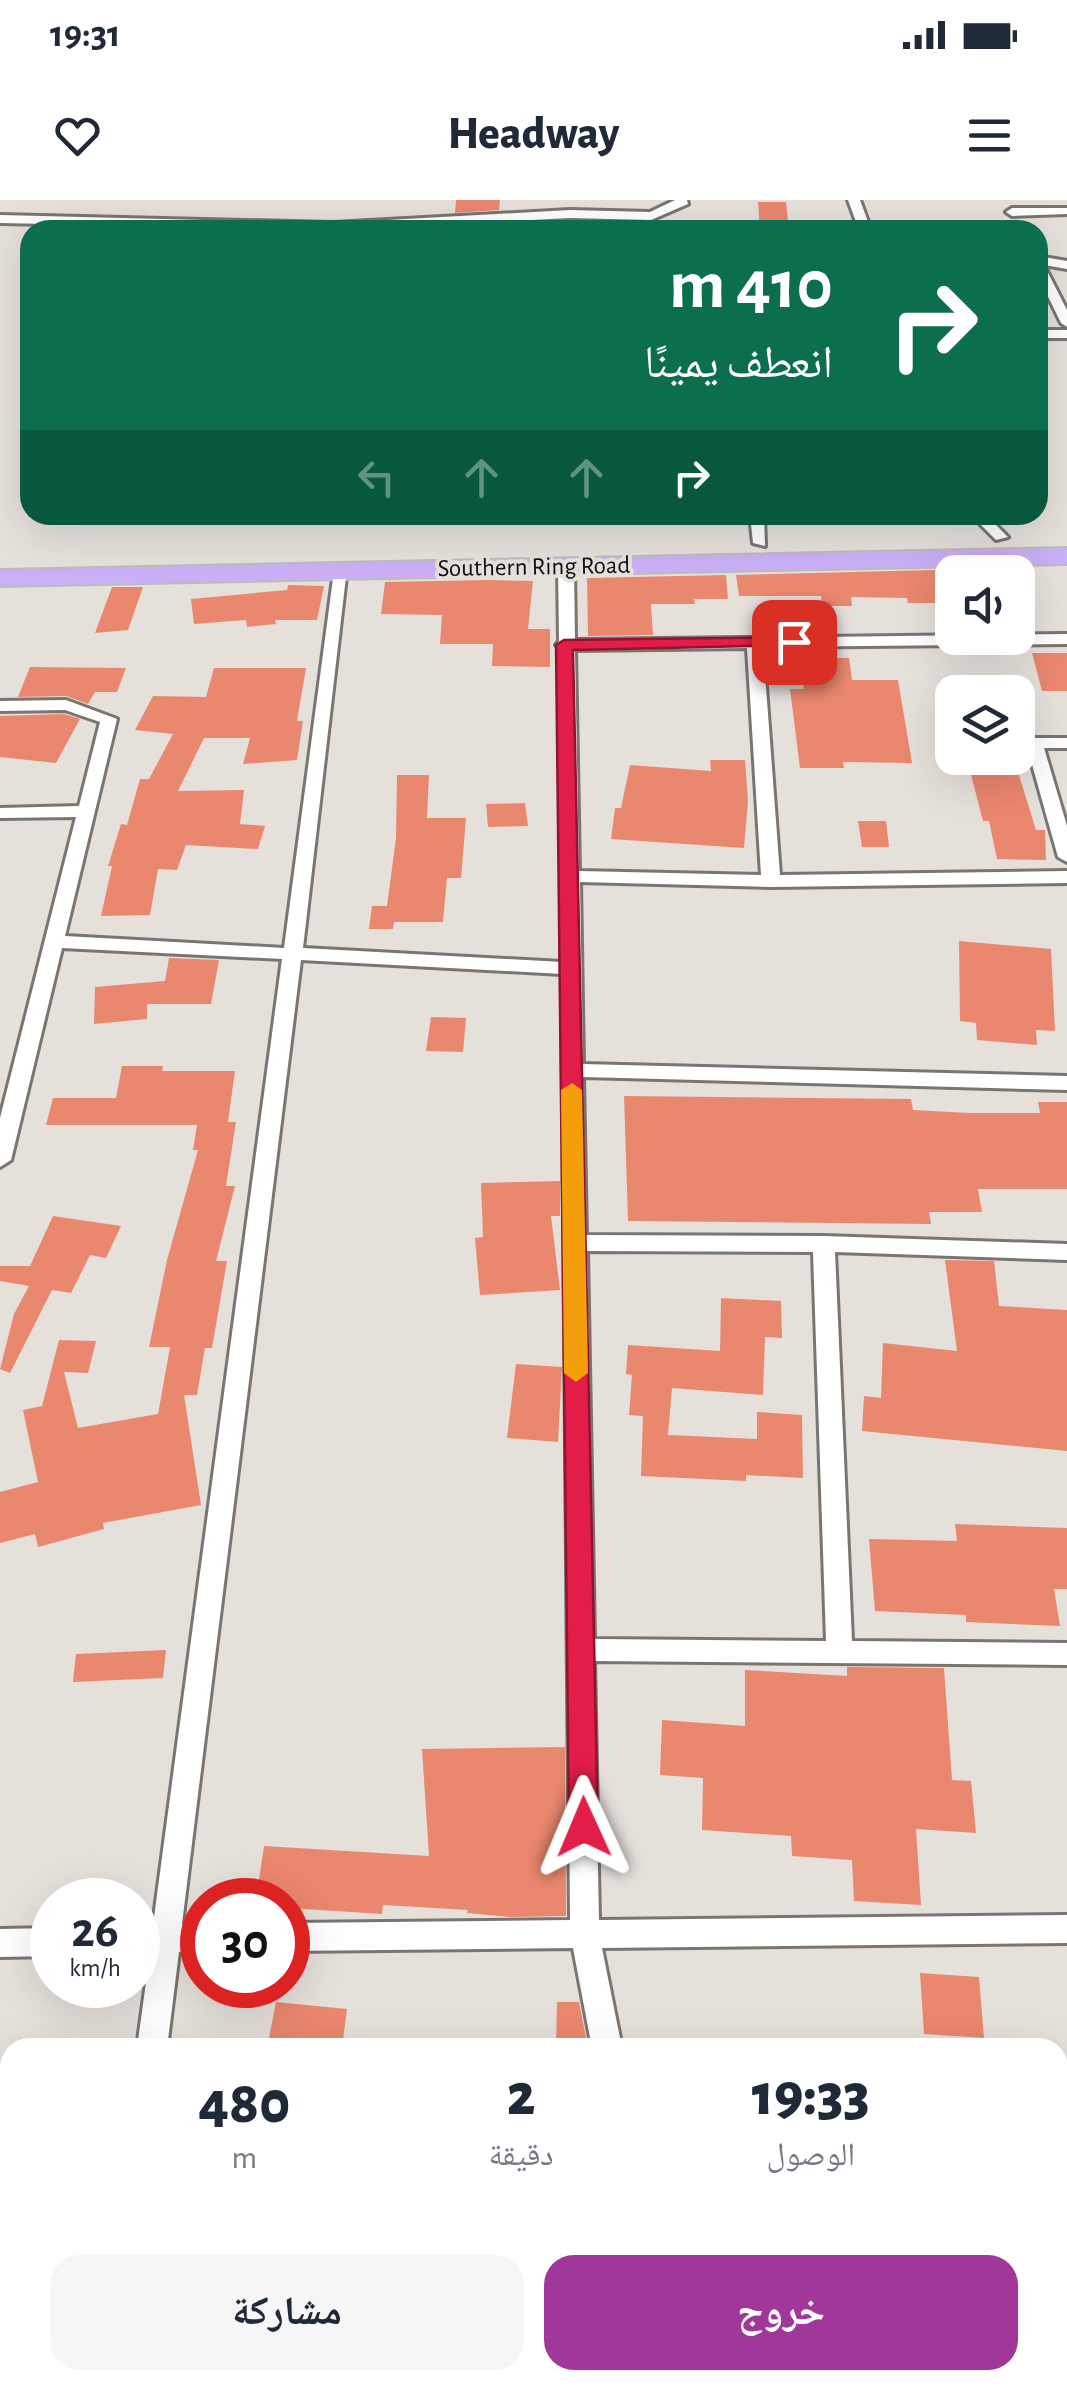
<!DOCTYPE html>
<html lang="ar">
<head>
<meta charset="utf-8">
<style>
  body { margin:0; font-family:"Alegreya Sans","Noto Naskh Arabic",sans-serif; background:#f6f6f7; color:#1f2937; direction:rtl; height:100vh; display:flex; flex-direction:column; font-size:38px; white-space:nowrap }
  * { box-sizing:border-box; margin:0 }
  p { font-size:32px; color:#747a83 }
  .icon { flex:none; width:55px; height:55px; fill:none; stroke:currentColor; stroke-width:2; stroke-linecap:round; stroke-linejoin:round }
  .map { position:relative; flex:1; overflow:hidden; direction:ltr }
  .side { position:absolute; left:0px; top:1838px; width:1068px; height:352px; display:flex; flex-direction:column; background:#fff; border-radius:30px 30px 0 0; box-shadow:0 10px 40px #0002; direction:rtl }
  .side>* { flex:none }
  .hud { position:absolute; left:20px; top:20px; width:1028px; height:305px; border-radius:30px; box-shadow:0 10px 40px #0002; direction:rtl; background:#0b6e4f; color:#fff; overflow:hidden }
  .fabs { position:absolute; left:935px; top:355px; display:grid; gap:20px }
  .fabs a { display:grid; place-items:center; width:100px; height:100px; border-radius:20px; background:#fff; box-shadow:0 10px 40px #0002; font-size:50px }
  .speed { position:absolute; left:30px; top:1678px; display:flex; gap:20px; font-size:50px; font-weight:700; text-align:center }
  .speed>* { display:grid; place-content:center; width:130px; height:130px; border-radius:50%; background:#fff; box-shadow:0 10px 40px #0002; line-height:1 }
  .speed small { font-size:25px; font-weight:400 }
  .speed .limit { border:15px solid #d22; background:#fff; color:#111 }
  .pin { position:absolute; display:grid; place-items:center; width:85px; height:85px; color:#fff; margin:-42px; border-radius:20px; box-shadow:0 5px 15px #0006 }
  .me { position:absolute; width:110px; margin:-55px; rotate:359deg; stroke-linejoin:round; filter:drop-shadow(0 0 8px #0008) }
  .turn { display:flex; align-items:center; gap:35px; height:210px; padding:0 50px; font-size:45px }
  .turn .icon { width:130px; height:130px; stroke-width:2.5 }
  .turn b { display:block; font-size:70px; line-height:85px }
  .lanes { display:flex; align-items:center; height:95px; padding:0 50px; background:#0003; justify-content:center; gap:50px; direction:ltr }
  .lanes .off { opacity:.35 }
  .eta { display:flex; justify-content:space-evenly; align-items:center; height:170px; text-align:center }
  .eta b { font-size:60px; font-weight:800; line-height:70px }
  .cta { display:flex; gap:20px; margin-top:auto; padding:20px 50px }
  .cta a { flex:1; height:115px; border-radius:30px; background:#a13798; color:#fff; font-size:40px; font-weight:800; line-height:115px; text-align:center }
  .cta a+a { background:#f6f6f7; color:#1f2937 }
  .status { display:flex; justify-content:space-between; align-items:center; height:70px; padding:0 50px; background:#fff; direction:ltr }
  .status svg { height:28px; fill:currentColor }
  header { display:flex; justify-content:space-between; align-items:center; height:130px; padding:0 50px; background:#fff; font-size:45px; font-weight:800 }
  .map>svg:first-child { display:block }
</style>
</head>
<body>
<div class="status"><b>19:31</b><svg viewBox="0 0 49 12"><path d="M0 12V9h3v3zM5 12V6h3v6zM10 12V3h3v9zM15 12V0h3v12zM26 1h20v11H26zM47 4h2v5h-2z"/></svg></div>
<header><svg class="icon" aria-label="menu" viewBox="0 0 24 24"><path d="M4 6h16M4 12h16M4 18h16"/></svg>Headway<svg class="icon" aria-label="heart" viewBox="0 0 24 24"><path d="M12 20l-8-8c-3-5 5-10 8-4 3-6 11-1 8 4z"/></svg></header>
<div class="map">
<svg width="1067" height="2189" viewBox="0 0 1067 2189">
  <rect width="100%" height="100%" fill="#e6e0db"/>
  <g fill="#ea876f">
    <polygon points="456,0 500,0 499,10 455,13"/>
    <polygon points="758,2 786,2 789,30 760,30"/>
    <polygon points="935,370 943,403 908,403 907,398 851,397 852,406 822,406 821,396 739,396 736,375"/>
    <polygon points="726,375 728,399 694,399 695,404 651,404 653,435 588,436 587,378"/>
    <polygon points="489,380 533,381 528,429 550,429 550,467 492,466 493,444 440,444 442,415 381,414 385,382"/>
    <polygon points="288,385 324,386 317,420 275,420 276,424 247,427 246,420 194,424 191,399 287,390"/>
    <polygon points="112,387 143,387 128,430 95,433"/>
    <polygon points="1032,453 1067,453 1067,491 1042,491"/>
    <polygon points="800,458 849,458 852,480 898,480 912,563 843,562 844,568 800,568 790,489 804,489"/>
    <polygon points="30,467 126,468 117,492 95,492 88,504 66,496 18,497"/>
    <polygon points="214,468 306,468 297,521 303,521 297,560 243,564 250,538 204,538 178,591 244,590 240,624 265,626 258,649 186,645 177,670 158,669 150,715 101,716 112,666 108,666 121,624 127,625 140,579 149,579 173,534 135,530 153,496 206,497"/>
    <polygon points="64,514 80,519 56,563 0,557 0,516"/>
    <polygon points="710,560 745,560 748,601 744,648 611,639 615,608 621,608 630,565 711,571"/>
    <polygon points="970,571 1018,572 1036,630 1045,630 1046,660 997,659 989,621 983,621"/>
    <polygon points="397,575 429,575 427,618 466,618 461,678 447,678 443,722 394,722 393,729 369,729 372,706 387,706 396,638"/>
    <polygon points="525,603 528,626 488,627 486,604"/>
    <polygon points="858,621 886,621 889,647 862,647"/>
    <polygon points="959,741 1051,749 1055,831 1036,830 1037,845 977,840 976,823 960,821"/>
    <polygon points="169,758 219,760 211,804 147,804 147,819 94,824 95,787 165,781"/>
    <polygon points="431,817 466,818 463,852 426,851"/>
    <polygon points="122,866 163,866 162,871 235,871 228,922 236,922 226,986 235,986 216,1061 227,1061 212,1148 205,1148 197,1195 184,1195 201,1305 103,1323 104,1329 38,1347 35,1334 0,1343 0,1292 38,1282 23,1210 42,1206 59,1140 96,1141 88,1173 64,1172 78,1228 158,1214 170,1147 149,1147 167,1060 198,950 193,950 197,925 46,925 53,898 116,898"/>
    <polygon points="624,896 911,899 913,910 970,913 1040,913 1038,902 1067,902 1067,989 978,989 982,1012 929,1012 931,1024 628,1021"/>
    <polygon points="560,981 560,1016 551,1016 560,1090 480,1095 475,1038 483,1037 481,983"/>
    <polygon points="53,1016 121,1026 106,1058 90,1055 71,1093 52,1090 10,1173 0,1169 14,1114 29,1086 0,1081 0,1066 30,1066"/>
    <polygon points="945,1060 994,1061 999,1106 1067,1110 1067,1251 862,1231 864,1196 881,1198 883,1143 957,1151"/>
    <polygon points="721,1098 781,1101 782,1138 765,1137 763,1195 672,1188 668,1235 757,1239 757,1212 802,1215 803,1278 746,1275 746,1281 641,1276 643,1216 629,1215 632,1175 626,1174 628,1145 720,1151"/>
    <polygon points="516,1164 562,1167 558,1242 507,1238"/>
    <polygon points="955,1324 1067,1328 1067,1389 1054,1389 1060,1426 966,1422 966,1415 875,1411 869,1339 957,1341"/>
    <polygon points="166,1450 163,1478 73,1482 76,1454"/>
    <polygon points="847,1467 944,1468 952,1580 971,1581 976,1633 916,1629 921,1705 854,1701 852,1660 792,1656 791,1636 702,1630 703,1578 660,1575 662,1520 745,1526 745,1470 847,1476"/>
    <polygon points="565,1547 566,1716 511,1717 467,1713 468,1710 383,1705 382,1714 288,1708 288,1700 256,1700 264,1646 429,1656 422,1549"/>
    <polygon points="920,1773 979,1777 984,1838 924,1834"/>
    <polygon points="276,1802 347,1809 342,1848 267,1848"/>
    <polygon points="557,1802 579,1802 588,1848 556,1848"/>
  </g>
  <g fill="none" stroke-linecap="round" stroke-linejoin="round">
    <defs>
      <g id="street">
        <polygon points="675,0 687,0 688,4 651,20 570,18 343,30 0,23 0,15 333,23 570,10 650,12"/>
        <polygon points="848,0 860,0 871,30 859,30"/>
        <polygon points="1067,8 1067,14 1012,16 1006,12 1012,8"/>
        <polygon points="1038,56 1067,61 1067,69 1044,65 1067,110 1067,127 1061,123 1038,76"/>
        <rect x="1038" y="130" width="29" height="8"/>
        <polygon points="750,315 764,315 765,346 753,343"/>
        <polygon points="971,315 986,315 1008,337 996,340"/>
        <path d="M 566,361 L 574,366 L 575,440 L 1067,434 L 1067,444 L 763,447 L 780,675 L 1067,671 L 1067,683 L 771,687 L 580,682 L 583,864 L 1067,876 L 1067,890 L 583,877 L 586,1035 L 824,1036 L 1067,1044 L 1067,1060 L 835,1052 L 852,1441 L 1067,1443 L 1067,1465 L 594,1461 L 599,1720 L 1067,1715 L 1067,1743 L 602,1748 L 622,1848 L 592,1848 L 573,1748 L 288,1751 L 288,1723 L 570,1720 L 562,774 L 301,760 L 182,1724 L 202,1724 L 202,1752 L 179,1752 L 167,1848 L 137,1848 L 150,1753 L 138,1753 L 138,1725 L 153,1725 L 282,759 L 62,748 L 11,960 L 0,967 L 0,918 L 76,617 L 0,618 L 0,608 L 79,606 L 100,522 L 65,510 L 0,511 L 0,501 L 66,500 L 117,519 L 65,736 L 284,748 L 334,371 L 347,368 L 303,748 L 562,762 L 559,449 L 556,445 L 559,441 L 558,366 ZM 747,448 L 761,675 L 579,671 L 575,450 ZM 587,1051 L 813,1052 L 826,1441 L 594,1439 Z"/>
        <polygon points="1034,538 1067,538 1067,548 1044,548 1067,626 1067,662 1058,657 1026,543"/>
        <polygon points="52,1728 52,1756 0,1757 0,1729"/>
        <polygon points="93,2180 127,2180 125,2189 91,2189"/>
        <polygon points="653,2180 687,2180 688,2189 654,2189"/>
      </g>
      <polygon id="primary" points="1067,348 1067,364 0,386 0,370"/>
    </defs>
    <use href="#street" stroke="#7a7570" stroke-width="6"/>
    <use href="#primary" stroke="#bcbcbc" stroke-width="4"/>
    <use href="#street" fill="#fff" fill-rule="evenodd"/>
    <use href="#primary" fill="#c9aff5" fill-rule="evenodd"/>
  </g>
  <polygon fill="#e11d48" stroke="#92132f" stroke-width="2.5" points="794,437 800,439 800,445 573,450 598,1627 593,1636 584,1640 574,1636 569,1627 556,445 564,440"/>
  <polygon fill="#f59e0b" points="572,883 582,890 588,1173 576,1182 564,1173 561,890"/>
  <g text-anchor="middle" dominant-baseline="central" stroke-width="8" stroke-linejoin="round" paint-order="stroke">
    <g font-size="25" fill="#11100e" stroke="#e6e0db">
      <text transform="translate(534 367) rotate(-1)">Southern Ring Road</text>
    </g>
  </g>
</svg>
<div class="fabs">
<a><svg class="icon" aria-label="sound" viewBox="0 0 24 24"><path d="M4 9h4l5-4v14l-5-4H4zM17 9q2 3 0 6"/></svg></a>
<a><svg class="icon" aria-label="layers" viewBox="0 0 24 24"><path d="M12 4l9 5-9 5-9-5zM3 14l9 5 9-5"/></svg></a>
</div>
<div class="speed"><div>26<small>km/h</small></div><div class="limit">30</div></div>
<div class="pin" style="left:794px;top:442px;background:#d93025"><svg class="icon" aria-label="arrive" viewBox="0 0 24 24"><path d="M6 21V4h12l-3 4 3 4H6"/></svg></div>
<svg class="me" style="left:584px;top:1627px" viewBox="-20 -20 40 40"><path d="M0-17L14 15 0 8-14 15z" fill="#e11d48" stroke="#fff" stroke-width="4"/></svg>
<div class="hud">
<div class="turn"><svg class="icon" aria-label="right" viewBox="0 0 24 24"><path d="M7 20v-9h11M14 6l5 5-5 5"/></svg><div><b>410 m</b>انعطف يمينًا</div></div>
<div class="lanes"><svg class="icon off" aria-label="left" viewBox="0 0 24 24"><path d="M17 20v-9H6M10 6l-5 5 5 5"/></svg><svg class="icon off" aria-label="ahead" viewBox="0 0 24 24"><path d="M12 20V5M6 11l6-6 6 6"/></svg><svg class="icon off" aria-label="ahead" viewBox="0 0 24 24"><path d="M12 20V5M6 11l6-6 6 6"/></svg><svg class="icon" aria-label="right" viewBox="0 0 24 24"><path d="M7 20v-9h11M14 6l5 5-5 5"/></svg></div>
</div>
<section class="side">
<div class="eta">
<div><b>19:33</b><p>الوصول</p></div>
<div><b>2</b><p>دقيقة</p></div>
<div><b>480</b><p>m</p></div>
</div>
<div class="cta"><a>خروج</a><a>مشاركة</a></div>
</section>
</div>
</body>
</html>
